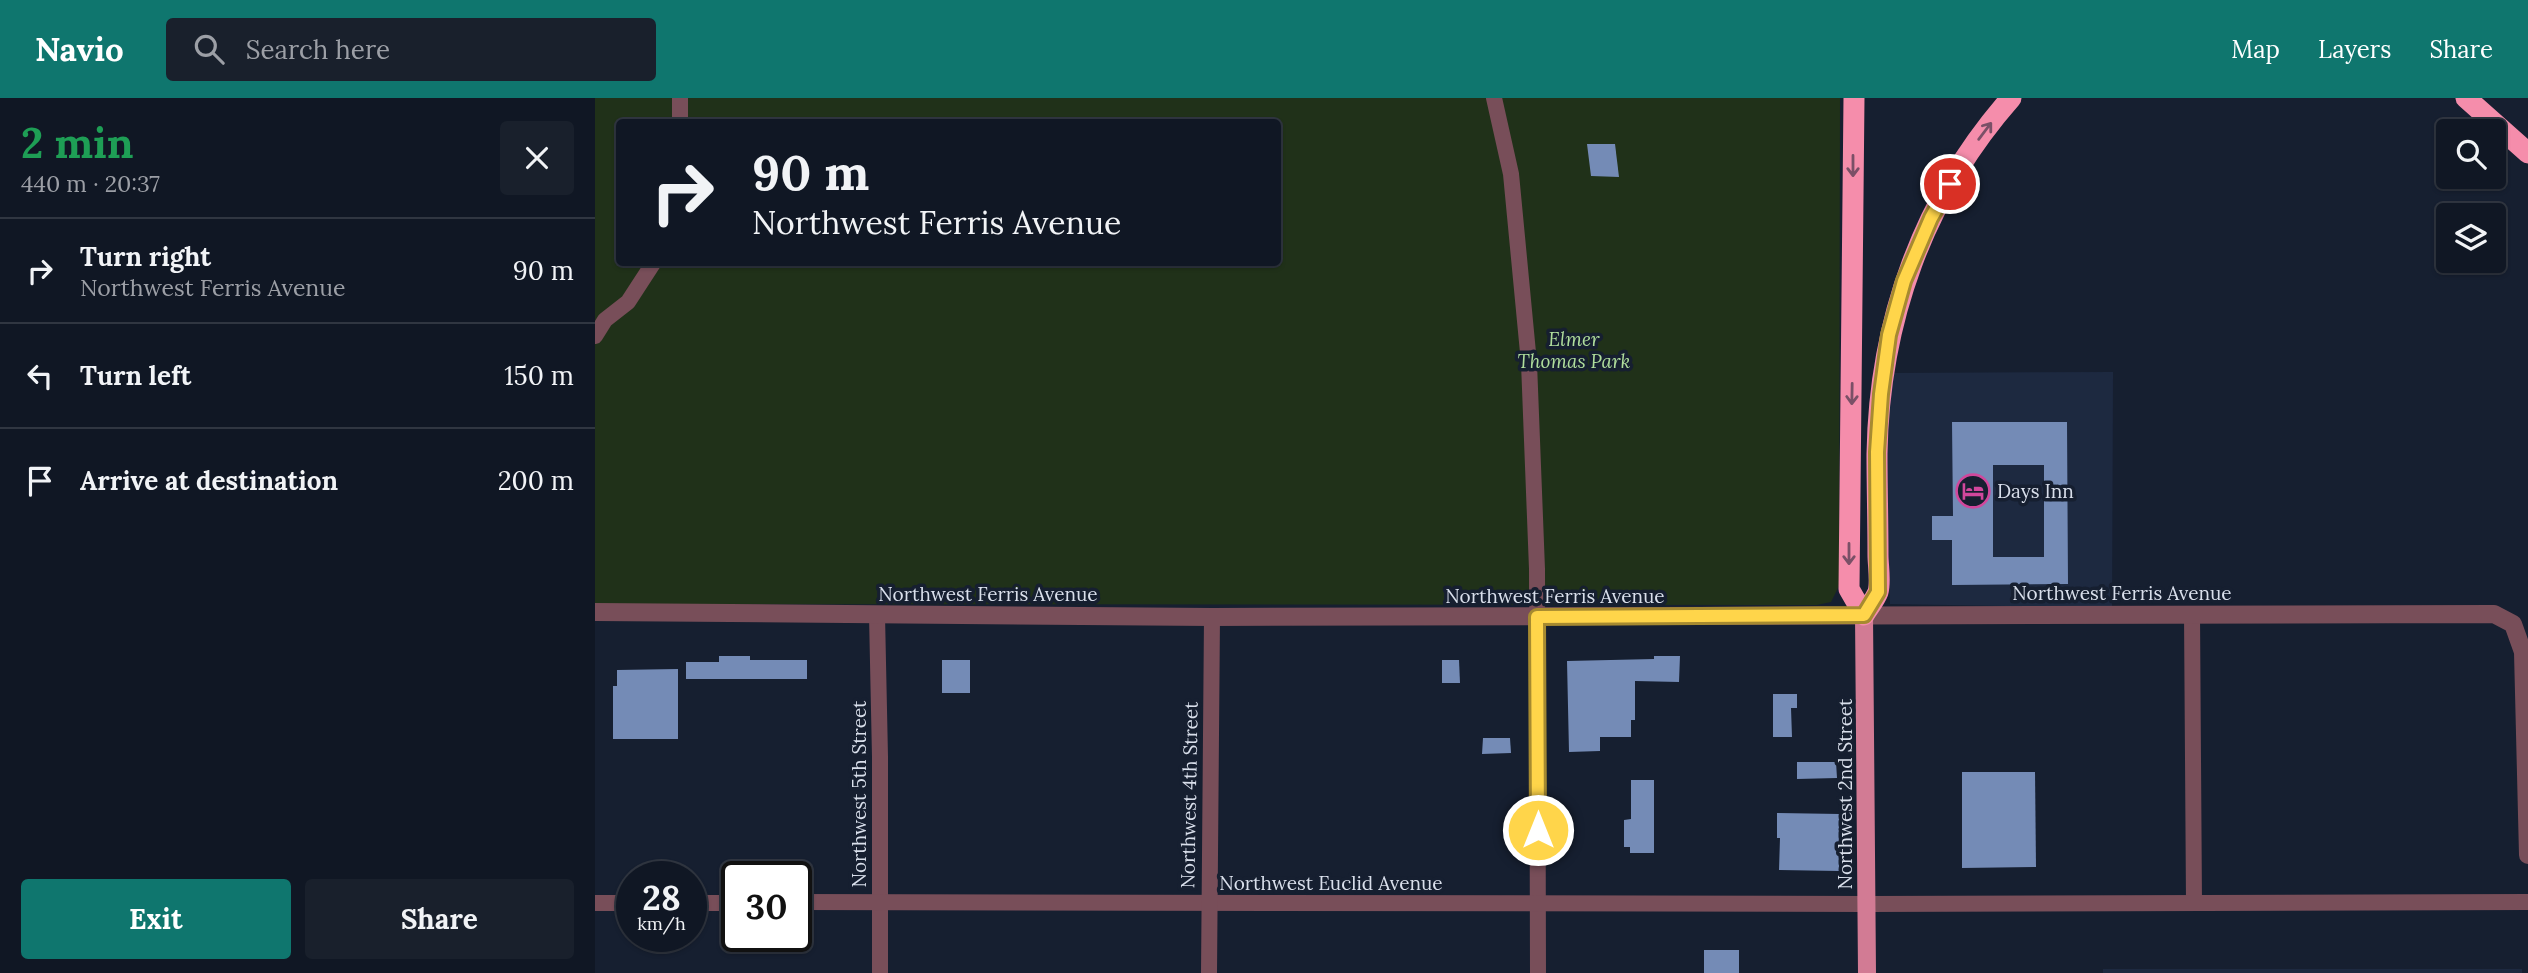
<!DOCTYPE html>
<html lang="en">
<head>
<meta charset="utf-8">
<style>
  body { margin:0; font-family:Lora,serif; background:#19202c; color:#f1f3f6; height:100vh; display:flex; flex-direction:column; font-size:26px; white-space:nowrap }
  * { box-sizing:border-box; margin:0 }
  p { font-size:23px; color:#9c9fa6 }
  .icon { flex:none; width:38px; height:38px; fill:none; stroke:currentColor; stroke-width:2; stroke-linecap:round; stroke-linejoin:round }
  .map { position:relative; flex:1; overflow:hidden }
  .drawer { display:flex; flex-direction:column; background:#101724; width:595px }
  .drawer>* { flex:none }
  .hud { position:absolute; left:21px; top:21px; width:665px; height:147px; border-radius:7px; box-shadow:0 2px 5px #0004,0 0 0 2px #303641; background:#101724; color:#f1f3f6; overflow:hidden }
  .tools { position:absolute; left:1841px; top:21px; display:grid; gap:14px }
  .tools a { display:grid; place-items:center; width:70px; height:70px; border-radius:7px; background:#101724; box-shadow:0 2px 5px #0004,0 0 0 2px #303641; font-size:35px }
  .speed { position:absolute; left:21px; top:763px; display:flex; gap:14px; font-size:35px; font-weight:700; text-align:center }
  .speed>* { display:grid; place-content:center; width:91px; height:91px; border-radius:50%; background:#101724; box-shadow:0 2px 5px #0004,0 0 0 2px #303641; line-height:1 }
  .speed small { font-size:18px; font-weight:400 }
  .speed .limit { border:4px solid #111; border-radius:10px; background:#fff; color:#111 }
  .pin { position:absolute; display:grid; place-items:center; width:60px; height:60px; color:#fff; margin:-30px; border:4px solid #fff; border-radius:50%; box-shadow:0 2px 7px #0007 }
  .me { position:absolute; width:77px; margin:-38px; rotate:0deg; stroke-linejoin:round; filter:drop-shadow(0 0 5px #0008) }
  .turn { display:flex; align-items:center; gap:24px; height:147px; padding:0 21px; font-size:32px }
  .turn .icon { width:91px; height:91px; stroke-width:2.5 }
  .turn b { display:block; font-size:49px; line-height:60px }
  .round { display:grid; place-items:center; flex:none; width:74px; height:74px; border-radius:7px; background:#19202c }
  .headline { display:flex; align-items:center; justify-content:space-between; height:119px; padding:0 21px }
  h1 { font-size:42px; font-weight:700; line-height:52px; color:#1e9e55 }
  .button { display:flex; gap:14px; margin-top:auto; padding:14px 21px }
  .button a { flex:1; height:80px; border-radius:7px; background:#0f766e; color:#fff; font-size:28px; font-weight:700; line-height:80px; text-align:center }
  .button a+a { background:#19202c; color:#f1f3f6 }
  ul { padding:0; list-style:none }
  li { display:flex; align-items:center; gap:21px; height:105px; padding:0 21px; border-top:2px solid #303641 }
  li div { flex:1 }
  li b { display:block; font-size:26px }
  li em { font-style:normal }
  header { display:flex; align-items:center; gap:42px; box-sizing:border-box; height:98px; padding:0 35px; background:#0f766e; color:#fff }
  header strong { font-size:33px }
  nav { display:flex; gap:38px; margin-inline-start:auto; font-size:24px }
  .search { width:490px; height:63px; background:#19202c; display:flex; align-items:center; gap:18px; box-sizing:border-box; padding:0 24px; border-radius:7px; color:#9c9fa6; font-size:26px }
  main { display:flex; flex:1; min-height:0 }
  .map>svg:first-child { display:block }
</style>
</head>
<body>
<header>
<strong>Navio</strong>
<div class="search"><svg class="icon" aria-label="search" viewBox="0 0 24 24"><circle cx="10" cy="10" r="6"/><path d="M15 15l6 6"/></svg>Search here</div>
<nav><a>Map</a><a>Layers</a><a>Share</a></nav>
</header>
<main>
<section class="drawer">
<div class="headline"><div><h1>2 min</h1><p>440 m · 20:37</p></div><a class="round"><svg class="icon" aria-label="close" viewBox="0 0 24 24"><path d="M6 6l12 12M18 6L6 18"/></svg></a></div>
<ul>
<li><svg class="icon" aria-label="right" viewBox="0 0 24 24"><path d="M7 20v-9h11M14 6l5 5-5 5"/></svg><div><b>Turn right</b><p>Northwest Ferris Avenue</p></div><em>90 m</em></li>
<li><svg class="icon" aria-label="left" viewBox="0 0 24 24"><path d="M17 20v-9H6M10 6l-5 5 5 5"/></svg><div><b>Turn left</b></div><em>150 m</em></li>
<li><svg class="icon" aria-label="arrive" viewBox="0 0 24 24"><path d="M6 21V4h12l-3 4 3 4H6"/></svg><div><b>Arrive at destination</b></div><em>200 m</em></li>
</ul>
<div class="button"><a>Exit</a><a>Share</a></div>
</section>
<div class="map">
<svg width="1933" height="875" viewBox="0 0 1933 875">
  <rect width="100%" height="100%" fill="#161f30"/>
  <g fill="#1d2940">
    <polygon points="1518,274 1517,510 1295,506 1290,388 1296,275"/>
    <rect x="1508" y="871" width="419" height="4"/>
  </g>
  <path fill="#203119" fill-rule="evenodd" d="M 0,0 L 1245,0 L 1244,488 L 1236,504 L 1222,507 L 0,506 ZM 24,24 L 682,24 L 682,164 L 24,164 Z"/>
  <g fill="#748bb6" fill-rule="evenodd">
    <polygon points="992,46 1020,46 1024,79 996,78"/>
    <path d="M 1357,324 L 1472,324 L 1473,486 L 1357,487 L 1357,442 L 1337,442 L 1337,418 L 1358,418 ZM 1398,367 L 1449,367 L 1449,459 L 1398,459 Z"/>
    <polygon points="124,558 155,558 155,562 212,562 212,581 91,581 91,564 124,564"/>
    <polygon points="1059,558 1085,558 1084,584 1040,583 1040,622 1036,622 1036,639 1005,639 1005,653 974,654 972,563 1059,561"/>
    <rect x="347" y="562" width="28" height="33"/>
    <polygon points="847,562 864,562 865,585 847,585"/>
    <polygon points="83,571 83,641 18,641 18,588 22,588 22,572"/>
    <polygon points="1178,596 1202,596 1202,610 1196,610 1197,639 1178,639"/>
    <polygon points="888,640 915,640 916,655 887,656"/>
    <polygon points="1202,664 1241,664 1242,680 1202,681"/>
    <polygon points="1367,674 1440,674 1441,769 1367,770"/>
    <polygon points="1036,682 1059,682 1059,755 1035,755 1035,749 1029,749 1029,722 1036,721"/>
    <polygon points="1182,715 1245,716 1244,773 1184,772 1185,740 1182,740"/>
    <rect x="1109" y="852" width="35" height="23"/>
  </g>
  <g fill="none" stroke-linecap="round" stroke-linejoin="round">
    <g stroke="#784e59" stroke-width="16">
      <polyline points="85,0 85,24"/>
      <polyline points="899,0 916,76 934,265 942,471 943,875"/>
      <polyline points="0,238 10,222 33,204 59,164"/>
      <polyline points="1597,516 1599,805"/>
      <polyline points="282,517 285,659 285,875"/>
      <polyline points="201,804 1272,806 1933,804"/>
      <polyline points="0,805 37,805"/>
      <polyline points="96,805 142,805"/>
      <polyline points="614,875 617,519"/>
    </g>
    <polyline stroke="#784e59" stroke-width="18" points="0,514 617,519 1899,516 1918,526 1928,554 1933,757"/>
    <polyline stroke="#d27b94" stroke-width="18" points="1269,517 1272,875"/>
    <g stroke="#f58dab" stroke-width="21">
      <path d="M 1259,0 L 1254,491 L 1269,517 C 1273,510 1280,502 1283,494 C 1286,484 1283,468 1283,457 C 1283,423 1282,389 1282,356 C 1284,224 1328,100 1416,0"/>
      <polyline points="1871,0 1933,55"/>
    </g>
  </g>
  <defs><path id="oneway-shaft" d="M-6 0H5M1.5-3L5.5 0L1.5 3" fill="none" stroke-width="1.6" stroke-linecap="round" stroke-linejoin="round" transform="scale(1.75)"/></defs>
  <g stroke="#7a5067">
    <use href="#oneway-shaft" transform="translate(1390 33) rotate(-53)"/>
    <use href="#oneway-shaft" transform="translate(1258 68) rotate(90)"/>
    <use href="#oneway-shaft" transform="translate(1257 296) rotate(91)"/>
    <use href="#oneway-shaft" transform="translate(1254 456) rotate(90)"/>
  </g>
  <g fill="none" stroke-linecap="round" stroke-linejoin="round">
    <defs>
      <polyline id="route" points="943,732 942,519 1269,517 1283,494 1282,354 1286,296 1294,237 1309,183 1336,120 1355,86"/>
    </defs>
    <use href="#route" stroke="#a68a30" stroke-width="18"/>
    <use href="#route" stroke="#ffd54a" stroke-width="12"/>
  </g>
  <defs>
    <symbol id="hotel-ring" viewBox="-11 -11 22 22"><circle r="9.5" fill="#161f30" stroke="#d1479c" stroke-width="1.5"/><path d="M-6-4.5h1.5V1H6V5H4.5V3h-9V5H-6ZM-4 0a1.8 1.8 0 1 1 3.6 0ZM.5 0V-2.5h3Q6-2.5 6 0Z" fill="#d1479c"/></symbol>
  </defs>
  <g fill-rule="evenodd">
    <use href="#hotel-ring" x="1359" y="374" width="38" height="38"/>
  </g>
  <g text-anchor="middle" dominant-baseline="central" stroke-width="7" stroke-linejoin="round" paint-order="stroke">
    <g font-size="19" font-style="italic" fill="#afdd9c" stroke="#161f30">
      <text x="979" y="241">Elmer<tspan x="979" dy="22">Thomas Park</tspan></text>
    </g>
    <g font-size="19" fill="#d9dfeb" stroke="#161f30" text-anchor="start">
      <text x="1402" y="393">Days Inn</text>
    </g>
    <g font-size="19" fill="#d9dfeb" stroke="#161f30">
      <text x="1527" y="495">Northwest Ferris Avenue</text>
      <text x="393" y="496">Northwest Ferris Avenue</text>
      <text x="960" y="498">Northwest Ferris Avenue</text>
      <text transform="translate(264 696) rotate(-90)">Northwest 5th Street</text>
      <text transform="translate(1250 696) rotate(-90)">Northwest 2nd Street</text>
      <text transform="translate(594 697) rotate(-89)">Northwest 4th Street</text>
      <text x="736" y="785">Northwest Euclid Avenue</text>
    </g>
  </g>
</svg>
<div class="tools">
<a><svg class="icon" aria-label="search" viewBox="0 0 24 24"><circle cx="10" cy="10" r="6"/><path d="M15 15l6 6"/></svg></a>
<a><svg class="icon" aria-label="layers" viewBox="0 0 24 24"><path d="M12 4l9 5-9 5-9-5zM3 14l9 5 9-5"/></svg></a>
</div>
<div class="speed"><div>28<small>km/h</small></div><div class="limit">30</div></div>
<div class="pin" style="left:1355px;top:86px;background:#d93025"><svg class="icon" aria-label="arrive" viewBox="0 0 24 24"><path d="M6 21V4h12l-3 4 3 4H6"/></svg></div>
<svg class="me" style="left:943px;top:732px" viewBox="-20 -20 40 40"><circle r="17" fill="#ffd54a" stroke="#fff" stroke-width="3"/><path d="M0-11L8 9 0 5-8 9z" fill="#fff"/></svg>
<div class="hud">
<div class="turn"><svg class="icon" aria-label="right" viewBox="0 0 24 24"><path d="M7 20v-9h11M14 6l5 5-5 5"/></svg><div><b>90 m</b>Northwest Ferris Avenue</div></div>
</div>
</div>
</main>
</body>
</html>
